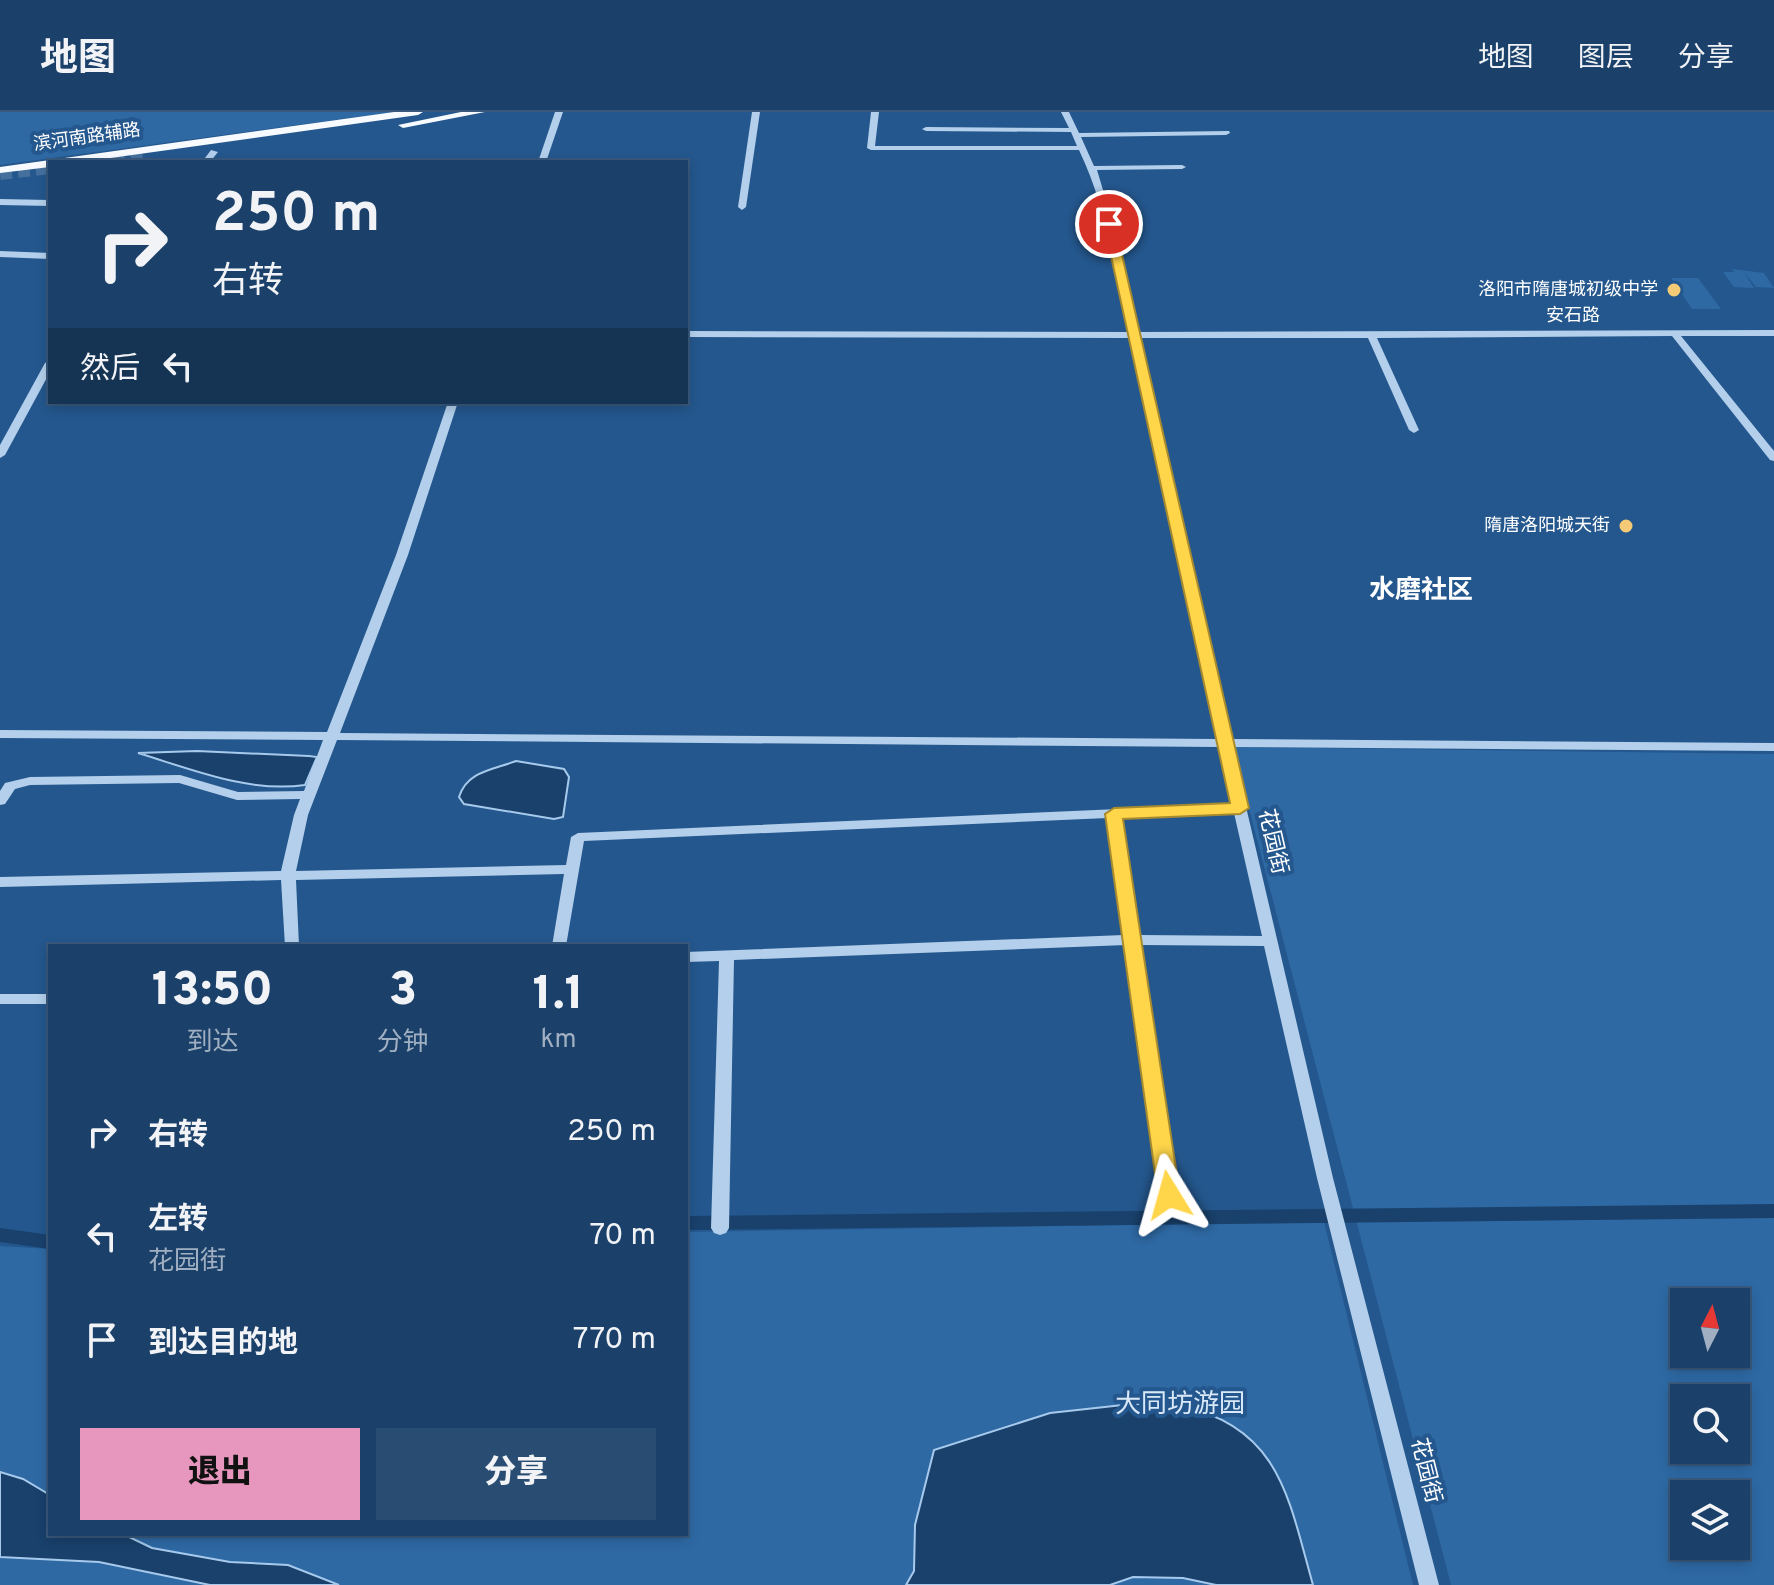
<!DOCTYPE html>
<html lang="zh">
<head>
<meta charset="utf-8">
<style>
  body { margin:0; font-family:Overpass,"Noto Sans SC",sans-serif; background:#284c72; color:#f1f3f6; height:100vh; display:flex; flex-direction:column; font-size:30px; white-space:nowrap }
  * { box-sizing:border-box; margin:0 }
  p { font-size:26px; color:#a0afc1 }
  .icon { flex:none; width:44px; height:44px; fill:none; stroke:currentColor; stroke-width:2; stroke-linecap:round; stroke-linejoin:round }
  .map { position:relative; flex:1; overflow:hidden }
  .drawer { position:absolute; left:48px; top:832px; width:640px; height:592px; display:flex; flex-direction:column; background:#1b416a; border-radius:0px; box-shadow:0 4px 12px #0003,0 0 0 2px #395a7e }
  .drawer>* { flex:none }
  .top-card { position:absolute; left:48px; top:48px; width:640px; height:244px; border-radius:0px; box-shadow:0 4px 12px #0003,0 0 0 2px #395a7e; background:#1b416a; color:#f1f3f6; overflow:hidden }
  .needle { width:52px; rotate:6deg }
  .tools { position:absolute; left:1670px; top:1176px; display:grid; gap:16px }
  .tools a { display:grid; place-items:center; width:80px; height:80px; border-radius:0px; background:#1b416a; box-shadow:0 4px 12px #0003,0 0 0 2px #395a7e; font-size:40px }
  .pin { position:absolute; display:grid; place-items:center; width:68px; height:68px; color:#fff; margin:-34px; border:4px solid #fff; border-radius:50%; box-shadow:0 2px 8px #0007 }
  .me { position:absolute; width:88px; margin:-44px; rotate:352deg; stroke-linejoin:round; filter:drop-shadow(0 0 6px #0008) }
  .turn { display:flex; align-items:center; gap:28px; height:168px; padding:0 32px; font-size:36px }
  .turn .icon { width:104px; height:104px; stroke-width:2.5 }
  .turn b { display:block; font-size:56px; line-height:68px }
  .then { display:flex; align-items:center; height:76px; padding:0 32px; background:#0003; gap:16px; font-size:30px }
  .eta { display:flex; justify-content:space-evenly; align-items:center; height:136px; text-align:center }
  .eta b { font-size:48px; font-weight:800; line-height:56px }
  .cta { display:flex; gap:16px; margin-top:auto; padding:16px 32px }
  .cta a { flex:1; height:92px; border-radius:0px; background:#e797bd; color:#111; font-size:32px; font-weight:800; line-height:92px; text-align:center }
  .cta a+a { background:#284c72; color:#f1f3f6 }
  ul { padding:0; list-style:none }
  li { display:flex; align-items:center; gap:24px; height:104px; padding:0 32px }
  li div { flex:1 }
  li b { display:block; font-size:30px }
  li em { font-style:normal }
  header { display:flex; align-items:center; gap:48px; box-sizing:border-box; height:112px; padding:0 40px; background:#1b416a; border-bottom:2px solid #395a7e }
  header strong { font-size:38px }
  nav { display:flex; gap:44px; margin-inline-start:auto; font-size:28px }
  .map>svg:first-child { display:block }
</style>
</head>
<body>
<header>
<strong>地图</strong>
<nav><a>地图</a><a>图层</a><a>分享</a></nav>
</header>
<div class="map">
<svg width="1774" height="1473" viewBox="0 0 1774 1473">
  <rect width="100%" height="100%" fill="#24578d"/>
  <g fill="#2e69a4" fill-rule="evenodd">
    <polygon points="0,0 394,0 0,53"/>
    <polygon points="1732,157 1764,161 1774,176 1756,175 1744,160 1754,176 1734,175 1723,160 1734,160"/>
    <polygon points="1671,166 1698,166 1721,197 1692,197"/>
    <path d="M 1233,635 L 1774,642 L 1774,1473 L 1451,1473 ZM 1684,1190 L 1736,1190 L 1736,1242 L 1684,1242 ZM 1684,1286 L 1736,1286 L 1736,1338 L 1684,1338 ZM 1684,1382 L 1736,1382 L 1736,1434 L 1684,1434 Z"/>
    <polygon points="1324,1110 1413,1473 0,1473 0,1134 50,1137 50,1422 686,1422 686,1120"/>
  </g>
  <g fill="#19416c" stroke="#a7caec" stroke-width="2">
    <path d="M 197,639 L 309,644 L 317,645 L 305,673 C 248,681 191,657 138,641 Z"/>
    <path d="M 516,649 L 564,657 L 569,665 L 563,705 L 554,707 L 464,692 L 459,685 C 467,659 493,658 516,649 Z"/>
    <path d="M 1132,1292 C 1148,1293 1166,1291 1181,1294 C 1281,1315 1289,1389 1313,1473 L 1216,1473 L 1183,1466 L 1133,1465 L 1110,1473 L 906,1473 L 914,1459 L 915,1413 L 934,1338 L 1050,1301 Z"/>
    <polygon points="0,1360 23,1367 50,1383 50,1422 123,1422 152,1436 230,1450 288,1453 339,1473 210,1473 99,1450 0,1445"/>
  </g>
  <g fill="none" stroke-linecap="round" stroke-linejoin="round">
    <g fill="#19416c" fill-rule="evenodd">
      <polygon points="1774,1092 1774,1106 686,1118 686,1104"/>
      <polygon points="0,1116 50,1123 50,1137 0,1130"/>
    </g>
    <g stroke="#45709e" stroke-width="12" stroke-dasharray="12 6" stroke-linecap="butt">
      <polyline points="95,50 146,43"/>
      <polyline points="0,62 50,56"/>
    </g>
    <g fill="#b3cfeb" fill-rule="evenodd">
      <polygon points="555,0 563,0 546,50 538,50"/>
      <polygon points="752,0 760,0 746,95 742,98 738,95"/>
      <path d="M 871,0 L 879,0 L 875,34 L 1077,34 L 1071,20 L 926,19 L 922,17 L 926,15 L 1069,16 L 1061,0 L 1069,0 L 1079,21 L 1229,19 L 1230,21 L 1226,23 L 1081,25 L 1094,54 L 1182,53 L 1186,55 L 1182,57 L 1097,58 L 1121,138 L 1139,220 L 1774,218 L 1774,224 L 1681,224 L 1774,339 L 1774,349 L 1770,348 L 1672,224 L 1377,226 L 1419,318 L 1414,321 L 1409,318 L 1368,226 L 1141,226 L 1230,627 L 1774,631 L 1774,639 L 1232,635 L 1333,1066 L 1439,1473 L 1419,1473 L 1317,1066 L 1264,834 L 1140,833 L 1178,1083 L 1175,1088 L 1169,1090 L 1163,1088 L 1160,1083 L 1126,833 L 734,848 L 729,1116 L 726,1121 L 720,1123 L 714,1121 L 711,1116 L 719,849 L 686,850 L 686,840 L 1124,823 L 1108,706 L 584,729 L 566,834 L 552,834 L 564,762 L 296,768 L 299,834 L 285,834 L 281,768 L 0,775 L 0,765 L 281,759 L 294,703 L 300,687 L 237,688 L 179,671 L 30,673 L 15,677 L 5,692 L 0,693 L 0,679 L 5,671 L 30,665 L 180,663 L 238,680 L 304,679 L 323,628 L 0,626 L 0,618 L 327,620 L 396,443 L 448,290 L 458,290 L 408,443 L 340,621 L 1217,627 L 1131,226 L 686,225 L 686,219 L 1130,220 C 1117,159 1106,95 1079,38 L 871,38 L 867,36 ZM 337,628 L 1219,635 L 1232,692 L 578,721 L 571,725 L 566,753 L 296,759 L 308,703 ZM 1234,701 L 1262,824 L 1139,823 L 1121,706 Z"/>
      <polygon points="211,38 218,40 210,50 202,50"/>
      <polygon points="0,87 50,88 50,94 0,93"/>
      <polygon points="0,139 50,141 50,147 0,145"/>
      <polygon points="50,248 50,260 5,343 0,346 0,333 45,251"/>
      <rect x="0" y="882" width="50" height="10"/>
    </g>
    <g fill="#f7fafe" fill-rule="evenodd">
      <polygon points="394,0 423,0 418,3 82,50 50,50 50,55 0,61 0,55"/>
      <polygon points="461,0 485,0 403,16 398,13"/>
    </g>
  </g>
  <polygon fill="#ffd54a" stroke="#a68a30" stroke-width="2" points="1109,109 1115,112 1249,696 1240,702 1123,707 1180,1083 1177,1089 1169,1091 1161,1089 1158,1083 1105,702 1114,696 1230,691 1104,112"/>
  <g fill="#f5ca77" stroke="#24578d" stroke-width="3">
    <circle cx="1674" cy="178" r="8"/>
    <circle cx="1626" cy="414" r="8"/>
  </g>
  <g text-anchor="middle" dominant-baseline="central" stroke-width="8" stroke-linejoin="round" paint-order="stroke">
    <g font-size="18" fill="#fff" stroke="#24578d">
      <text transform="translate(87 26) rotate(-8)">滨河南路辅路</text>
      <text x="1573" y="204">安石路</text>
    </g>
    <g font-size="18" fill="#fff" stroke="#24578d" text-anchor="end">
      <text x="1658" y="178">洛阳市隋唐城初级中学</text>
      <text x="1610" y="414">隋唐洛阳城天街</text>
    </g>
    <g font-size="22" fill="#fff" stroke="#24578d">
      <text transform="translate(1272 730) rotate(77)">花园街</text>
      <text transform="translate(1425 1359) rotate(76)">花园街</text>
    </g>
    <g font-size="26" font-weight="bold" fill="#fff" stroke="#24578d">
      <text x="1421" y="479">水磨社区</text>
    </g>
    <g font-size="26" fill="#d8e8f8" stroke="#24578d">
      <text x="1180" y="1293">大同坊游园</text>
    </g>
  </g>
</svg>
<div class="tools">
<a><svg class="needle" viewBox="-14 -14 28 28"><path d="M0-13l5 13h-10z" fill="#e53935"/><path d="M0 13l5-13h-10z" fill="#a0afc1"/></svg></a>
<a><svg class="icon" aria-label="search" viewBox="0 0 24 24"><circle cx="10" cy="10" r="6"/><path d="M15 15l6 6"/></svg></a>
<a><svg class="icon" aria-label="layers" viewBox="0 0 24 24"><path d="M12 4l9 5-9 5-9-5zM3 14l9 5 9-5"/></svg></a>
</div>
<div class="pin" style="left:1109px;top:112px;background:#d93025"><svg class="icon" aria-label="arrive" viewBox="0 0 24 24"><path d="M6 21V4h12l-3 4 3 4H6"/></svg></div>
<svg class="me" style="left:1169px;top:1083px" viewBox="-20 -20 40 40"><path d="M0-17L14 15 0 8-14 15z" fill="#ffd54a" stroke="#fff" stroke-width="4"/></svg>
<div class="top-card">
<div class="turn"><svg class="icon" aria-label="right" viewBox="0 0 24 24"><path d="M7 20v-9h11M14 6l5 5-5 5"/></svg><div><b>250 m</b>右转</div></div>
<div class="then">然后<svg class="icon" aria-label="left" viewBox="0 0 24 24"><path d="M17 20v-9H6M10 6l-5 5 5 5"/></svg></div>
</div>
<section class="drawer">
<div class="eta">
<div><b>13:50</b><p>到达</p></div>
<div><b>3</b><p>分钟</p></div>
<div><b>1.1</b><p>km</p></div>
</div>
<ul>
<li><svg class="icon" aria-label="right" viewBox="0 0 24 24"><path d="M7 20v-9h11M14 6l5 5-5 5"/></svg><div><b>右转</b></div><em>250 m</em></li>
<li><svg class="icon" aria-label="left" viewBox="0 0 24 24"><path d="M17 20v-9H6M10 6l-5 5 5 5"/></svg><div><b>左转</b><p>花园街</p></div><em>70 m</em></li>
<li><svg class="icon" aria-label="arrive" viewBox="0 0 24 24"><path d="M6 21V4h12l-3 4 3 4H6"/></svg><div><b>到达目的地</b></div><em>770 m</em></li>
</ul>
<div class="cta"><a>退出</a><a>分享</a></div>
</section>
</div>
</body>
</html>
